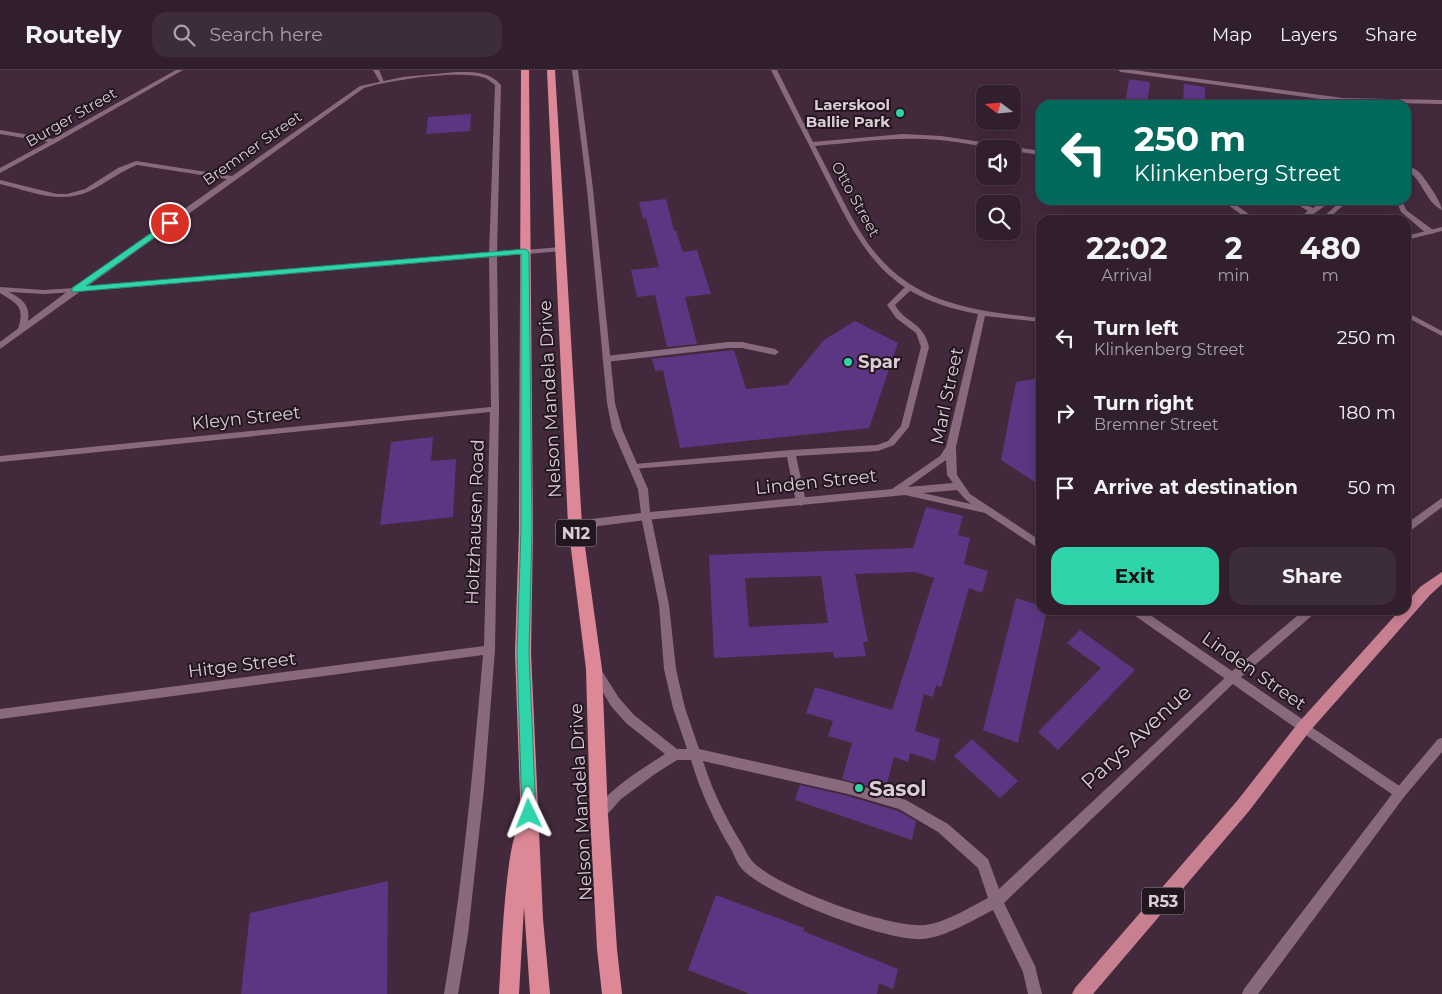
<!DOCTYPE html>
<html lang="en">
<head>
<meta charset="utf-8">
<style>
  body { margin:0; font-family:Montserrat,sans-serif; background:#3d2c39; color:#f1f3f6; height:100vh; display:flex; flex-direction:column; font-size:19px; white-space:nowrap }
  * { box-sizing:border-box; margin:0 }
  p { font-size:16px; color:#a8a2aa }
  .icon { flex:none; width:28px; height:28px; fill:none; stroke:currentColor; stroke-width:2; stroke-linecap:round; stroke-linejoin:round }
  .map { position:relative; flex:1; overflow:hidden }
  .details { position:absolute; left:1036px; top:145px; width:375px; height:400px; display:flex; flex-direction:column; background:#321f2d; border-radius:15px; box-shadow:0 2px 12px #0003,0 0 0 1px #4d3d49 }
  .details>* { flex:none }
  .top-card { position:absolute; left:1036px; top:30px; width:375px; height:105px; border-radius:15px; box-shadow:0 2px 12px #0003,0 0 0 1px #4d3d49; background:#00695c; color:#fff; overflow:hidden }
  .needle { width:32px; rotate:286deg }
  .controls { position:absolute; left:976px; top:15px; display:grid; gap:10px }
  .controls a { display:grid; place-items:center; width:45px; height:45px; border-radius:10px; background:#321f2d; box-shadow:0 2px 12px #0003,0 0 0 1px #4d3d49; font-size:25px }
  .pin { position:absolute; display:grid; place-items:center; width:42px; height:42px; color:#fff; margin:-21px; border:2px solid #fff; border-radius:50%; box-shadow:0 1px 5px #0007 }
  .me { position:absolute; width:55px; margin:-28px; rotate:358deg; stroke-linejoin:round; filter:drop-shadow(0 0 4px #0008) }
  .turn { display:flex; align-items:center; gap:18px; height:105px; padding:0 15px; font-size:22px }
  .turn .icon { width:65px; height:65px; stroke-width:2.5 }
  .turn b { display:block; font-size:35px; line-height:42px }
  .eta { display:flex; justify-content:space-evenly; align-items:center; height:85px; text-align:center }
  .eta b { font-size:30px; font-weight:700; line-height:35px }
  .button { display:flex; gap:10px; margin-top:auto; padding:10px 15px }
  .button a { flex:1; height:58px; border-radius:15px; background:#30d4aa; color:#111; font-size:20px; font-weight:700; line-height:58px; text-align:center }
  .button a+a { background:#3d2c39; color:#f1f3f6 }
  ul { padding:0; list-style:none }
  li { display:flex; align-items:center; gap:15px; height:75px; padding:0 15px }
  li div { flex:1 }
  li b { display:block; font-size:19px }
  li em { font-style:normal }
  header { display:flex; align-items:center; gap:30px; box-sizing:border-box; height:70px; padding:0 25px; background:#321f2d; border-bottom:1px solid #4d3d49 }
  header strong { font-size:24px }
  nav { display:flex; gap:28px; margin-inline-start:auto; font-size:18px }
  .search { width:350px; height:45px; background:#3d2c39; display:flex; align-items:center; gap:12px; box-sizing:border-box; padding:0 18px; border-radius:15px; color:#a8a2aa; font-size:19px }
  .map>svg:first-child { display:block }
</style>
</head>
<body>
<header>
<strong>Routely</strong>
<div class="search"><svg class="icon" aria-label="search" viewBox="0 0 24 24"><circle cx="10" cy="10" r="6"/><path d="M15 15l6 6"/></svg>Search here</div>
<nav><a>Map</a><a>Layers</a><a>Share</a></nav>
</header>
<div class="map">
<svg width="1442" height="924" viewBox="0 0 1442 924">
  <rect width="100%" height="100%" fill="#43293c"/>
  <g fill="#5d3683" fill-rule="evenodd">
    <polygon points="1129,9 1150,12 1147,35 1125,35"/>
    <polygon points="1184,14 1205,17 1205,35 1183,35"/>
    <polygon points="471,44 470,61 426,64 428,47"/>
    <polygon points="666,129 674,161 676,161 683,182 697,180 711,224 685,227 697,274 667,277 655,225 637,227 631,200 659,197 646,148 643,149 639,132"/>
    <polygon points="855,251 898,273 869,358 680,378 663,300 655,301 652,289 734,280 746,319 787,315 824,270"/>
    <polygon points="1041,308 1041,416 1001,390 1016,312"/>
    <polygon points="433,367 431,391 456,389 453,447 380,455 391,372"/>
    <path d="M 926,437 L 963,446 L 958,465 L 970,468 L 964,494 L 988,501 L 982,523 L 969,518 L 941,617 L 936,615 L 933,627 L 924,624 L 915,661 L 940,669 L 935,691 L 910,683 L 908,692 L 894,687 L 885,721 L 842,709 L 852,673 L 828,666 L 833,651 L 806,643 L 815,617 L 892,640 L 934,508 L 915,502 L 855,504 L 868,572 L 863,572 L 866,586 L 834,588 L 833,582 L 714,588 L 709,485 L 913,478 ZM 821,506 L 828,553 L 749,557 L 745,508 Z"/>
    <polygon points="1016,528 1041,536 1041,540 1047,540 1018,673 983,660"/>
    <polygon points="1080,560 1135,600 1058,680 1038,662 1101,598 1067,573"/>
    <polygon points="972,669 1018,711 1000,728 954,686"/>
    <polygon points="800,715 848,726 898,741 916,751 912,770 795,730"/>
    <polygon points="388,811 387,924 241,924 250,843"/>
    <polygon points="716,825 804,858 803,861 898,899 893,919 879,913 877,924 750,924 688,900"/>
  </g>
  <g fill="none" stroke-linecap="round" stroke-linejoin="round">
    <g fill="#88697e" fill-rule="evenodd">
      <polygon points="373,0 379,0 384,12 380,12"/>
      <path d="M 1406,95 C 1411,97 1416,99 1420,103 C 1426,110 1442,133 1442,140 C 1425,132 1423,109 1406,100 Z"/>
      <polygon points="1290,130 1298,130 1313,138 1325,130 1333,130 1305,150 1297,150 1308,141"/>
      <polygon points="1342,130 1349,130 1327,150 1320,150"/>
      <polygon points="1396,130 1402,130 1406,140 1433,160 1433,164 1427,164 1401,142"/>
      <path d="M 906,216 L 909,216 L 913,218 L 895,235 C 906,254 923,251 929,277 L 909,357 L 894,375 L 878,381 L 796,386 L 806,432 L 801,436 L 796,432 L 787,387 L 632,399 L 630,397 L 635,394 L 791,380 L 877,375 L 888,371 L 901,356 L 921,277 L 916,263 L 896,248 L 887,235 Z"/>
      <polygon points="728,272 742,272 775,279 779,282 775,285 742,278 728,278 606,292 602,289 606,286"/>
      <path d="M 646,442 L 651,446 L 669,535 L 676,599 L 685,638 L 699,679 L 848,712 L 906,730 L 948,754 L 988,789 L 999,819 L 1229,604 L 1233,602 L 1237,604 L 1239,607 L 1237,610 L 1004,833 L 1035,896 L 1042,924 L 1028,924 L 1023,902 L 993,840 C 973,850 946,867 923,869 C 886,872 772,827 745,802 C 738,796 735,787 731,779 C 714,751 700,721 691,690 L 677,690 L 655,704 L 621,729 L 604,748 L 600,750 L 596,748 L 594,744 C 603,722 645,697 665,684 L 626,653 L 611,636 L 592,604 L 590,601 L 592,598 L 596,596 L 600,598 L 619,628 L 634,645 L 677,679 L 687,679 L 673,638 L 664,599 L 659,535 L 641,446 ZM 703,691 L 848,724 L 899,739 L 938,762 L 978,798 L 988,828 C 968,838 947,852 925,855 C 891,859 775,817 752,791 C 747,785 744,777 740,771 C 725,746 712,720 703,691 Z"/>
      <polygon points="1304,652 1404,719 1406,723 1404,727 1400,729 1396,727 1300,661 1298,657 1300,653"/>
      <polygon points="1288,865 1293,867 1295,872 1293,877 1258,924 1242,924 1244,919 1283,867"/>
    </g>
    <g fill="#88697e" fill-rule="evenodd">
      <polygon points="176,0 183,0 57,72 0,103 0,98 48,72 0,64 0,60 53,69"/>
      <path d="M 572,0 L 578,0 L 593,119 L 615,333 L 622,359 L 648,419 L 650,442 L 892,419 L 940,386 L 946,377 L 978,244 C 882,227 861,178 821,99 C 805,66 787,33 771,0 L 777,0 L 813,72 L 903,64 L 941,66 L 1041,81 L 1041,85 L 1012,81 L 1012,79 C 988,79 964,72 939,70 C 898,66 857,72 815,76 C 831,105 844,135 861,163 C 905,233 966,240 1041,248 L 1041,252 L 985,246 L 956,377 L 957,405 L 970,424 L 1041,471 L 1041,480 L 985,443 L 905,425 L 646,450 L 575,459 L 571,458 L 570,455 L 575,451 L 641,443 L 638,419 L 612,359 L 607,333 L 587,119 ZM 946,390 L 947,405 L 953,413 L 908,417 ZM 957,420 L 964,428 L 971,434 L 923,423 Z"/>
      <polygon points="1118,0 1133,0 1343,28 1442,30 1442,34 1343,32 1121,2"/>
      <path d="M 456,2 C 473,2 489,1 501,15 L 497,185 L 499,339 L 495,580 L 484,719 L 468,864 L 458,924 L 444,924 C 463,812 473,699 483,585 L 0,649 L 0,639 L 484,576 L 490,342 L 0,392 L 0,386 L 491,337 L 489,185 L 495,15 C 491,12 487,8 482,7 C 457,0 389,10 364,18 L 0,279 L 0,272 L 72,218 L 227,109 L 137,95 C 119,102 106,113 90,121 C 61,135 29,121 0,114 L 0,110 L 57,124 L 67,124 L 85,119 L 118,98 L 136,91 L 232,106 L 360,16 L 403,7 Z"/>
      <polygon points="1221,130 1229,130 1257,150 1249,150"/>
      <polygon points="1442,157 1442,161 1406,170 1406,166"/>
      <polygon points="1406,242 1442,261 1442,266 1406,247"/>
      <polygon points="1442,428 1442,437 1406,464 1406,454"/>
      <polygon points="1130,540 1143,540 1232,601 1304,540 1316,540 1315,543 1241,607 1308,653 1310,657 1308,661 1304,662 1300,661 1131,543"/>
      <polygon points="1442,668 1442,682 1404,727 1293,877 1288,879 1283,877 1281,872 1283,867 1396,719 1438,669"/>
    </g>
    <path fill="#88697e" fill-rule="evenodd" d="M 560,177 L 564,179 L 563,181 L 75,222 L 44,224 L 9,222 C 27,231 32,239 26,259 L 22,261 L 18,259 C 25,237 18,234 0,223 L 0,217 L 44,220 L 75,218 Z"/>
    <polygon fill="#c88091" fill-rule="evenodd" points="1442,502 1442,514 1430,525 1309,662 1249,741 1093,924 1072,924 1075,918 1237,731 1299,652 1400,540 1406,540 1406,533 1420,517"/>
    <g fill="#dd8897" fill-rule="evenodd">
      <path d="M 521,0 L 529,0 L 533,459 L 531,583 L 543,849 L 550,924 L 530,924 L 524,837 L 519,924 L 499,924 C 501,898 505,765 521,754 L 515,583 L 519,459 Z"/>
      <polygon points="547,0 555,0 582,455 602,599 608,745 617,879 622,924 602,924 597,879 590,745 586,599 568,455"/>
    </g>
  </g>
  <polygon fill="#30d4aa" stroke="#1f8a6e" points="170,150 172,151 172,155 86,216 525,179 529,182 532,459 529,583 536,744 534,749 529,751 524,749 522,744 517,583 521,459 521,184 72,222 72,218"/>
  <g fill="#30d4aa" stroke="#23171f" stroke-width="2">
    <circle cx="900" cy="43" r="5"/>
    <circle cx="848" cy="292" r="5"/>
    <circle cx="859" cy="718" r="5"/>
  </g>
  <g text-anchor="middle" dominant-baseline="central" stroke-width="4" stroke-linejoin="round" paint-order="stroke">
    <g font-size="15" font-weight="bold" fill="#ddcbd7" stroke="#23171f" text-anchor="end">
      <text x="890" y="34">Laerskool<tspan x="890" dy="17">Ballie Park</tspan></text>
    </g>
    <g font-size="15" fill="#ddcbd7" stroke="#23171f">
      <text transform="translate(71 47) rotate(-30)">Burger Street</text>
      <text transform="translate(252 78) rotate(-35)">Bremner Street</text>
      <text transform="translate(856 129) rotate(61)">Otto Street</text>
    </g>
    <g fill="#23171f" stroke="#a595a0" stroke-width="1">
      <rect x="556" y="449.5" width="40" height="27" rx="4"/>
      <rect x="1142" y="817.5" width="42" height="27" rx="4"/>
    </g>
    <g font-size="16" font-weight="bold" fill="#ddcbd7">
      <text x="576" y="463">N12</text>
      <text x="1163" y="831">R53</text>
    </g>
    <g font-size="18" font-weight="bold" fill="#ddcbd7" stroke="#23171f" text-anchor="start">
      <text x="858" y="292">Spar</text>
    </g>
    <g font-size="18" fill="#ddcbd7" stroke="#23171f">
      <text transform="translate(947 326) rotate(-78)">Marl Street</text>
      <text transform="translate(550 329) rotate(-93)">Nelson Mandela Drive</text>
      <text transform="translate(246 348) rotate(-6)">Kleyn Street</text>
      <text transform="translate(816 412) rotate(-6)">Linden Street</text>
      <text transform="translate(475 452) rotate(-88)">Holtzhausen Road</text>
      <text transform="translate(242 595) rotate(-7)">Hitge Street</text>
      <text transform="translate(1254 601) rotate(35)">Linden Street</text>
      <text transform="translate(581 732) rotate(-93)">Nelson Mandela Drive</text>
    </g>
    <g font-size="21" fill="#ddcbd7" stroke="#23171f">
      <text transform="translate(1136 667) rotate(-43)">Parys Avenue</text>
    </g>
    <g font-size="21" font-weight="bold" fill="#ddcbd7" stroke="#23171f" text-anchor="start">
      <text x="869" y="718">Sasol</text>
    </g>
  </g>
</svg>
<div class="controls">
<a><svg class="needle" viewBox="-14 -14 28 28"><path d="M0-13l5 13h-10z" fill="#e53935"/><path d="M0 13l5-13h-10z" fill="#a8a2aa"/></svg></a>
<a><svg class="icon" aria-label="sound" viewBox="0 0 24 24"><path d="M4 9h4l5-4v14l-5-4H4zM17 9q2 3 0 6"/></svg></a>
<a><svg class="icon" aria-label="search" viewBox="0 0 24 24"><circle cx="10" cy="10" r="6"/><path d="M15 15l6 6"/></svg></a>
</div>
<div class="pin" style="left:170px;top:153px;background:#d93025"><svg class="icon" aria-label="arrive" viewBox="0 0 24 24"><path d="M6 21V4h12l-3 4 3 4H6"/></svg></div>
<svg class="me" style="left:529px;top:744px" viewBox="-20 -20 40 40"><path d="M0-17L14 15 0 8-14 15z" fill="#30d4aa" stroke="#fff" stroke-width="4"/></svg>
<div class="top-card">
<div class="turn"><svg class="icon" aria-label="left" viewBox="0 0 24 24"><path d="M17 20v-9H6M10 6l-5 5 5 5"/></svg><div><b>250 m</b>Klinkenberg Street</div></div>
</div>
<section class="details">
<div class="eta">
<div><b>22:02</b><p>Arrival</p></div>
<div><b>2</b><p>min</p></div>
<div><b>480</b><p>m</p></div>
</div>
<ul>
<li><svg class="icon" aria-label="left" viewBox="0 0 24 24"><path d="M17 20v-9H6M10 6l-5 5 5 5"/></svg><div><b>Turn left</b><p>Klinkenberg Street</p></div><em>250 m</em></li>
<li><svg class="icon" aria-label="right" viewBox="0 0 24 24"><path d="M7 20v-9h11M14 6l5 5-5 5"/></svg><div><b>Turn right</b><p>Bremner Street</p></div><em>180 m</em></li>
<li><svg class="icon" aria-label="arrive" viewBox="0 0 24 24"><path d="M6 21V4h12l-3 4 3 4H6"/></svg><div><b>Arrive at destination</b></div><em>50 m</em></li>
</ul>
<div class="button"><a>Exit</a><a>Share</a></div>
</section>
</div>
</body>
</html>
